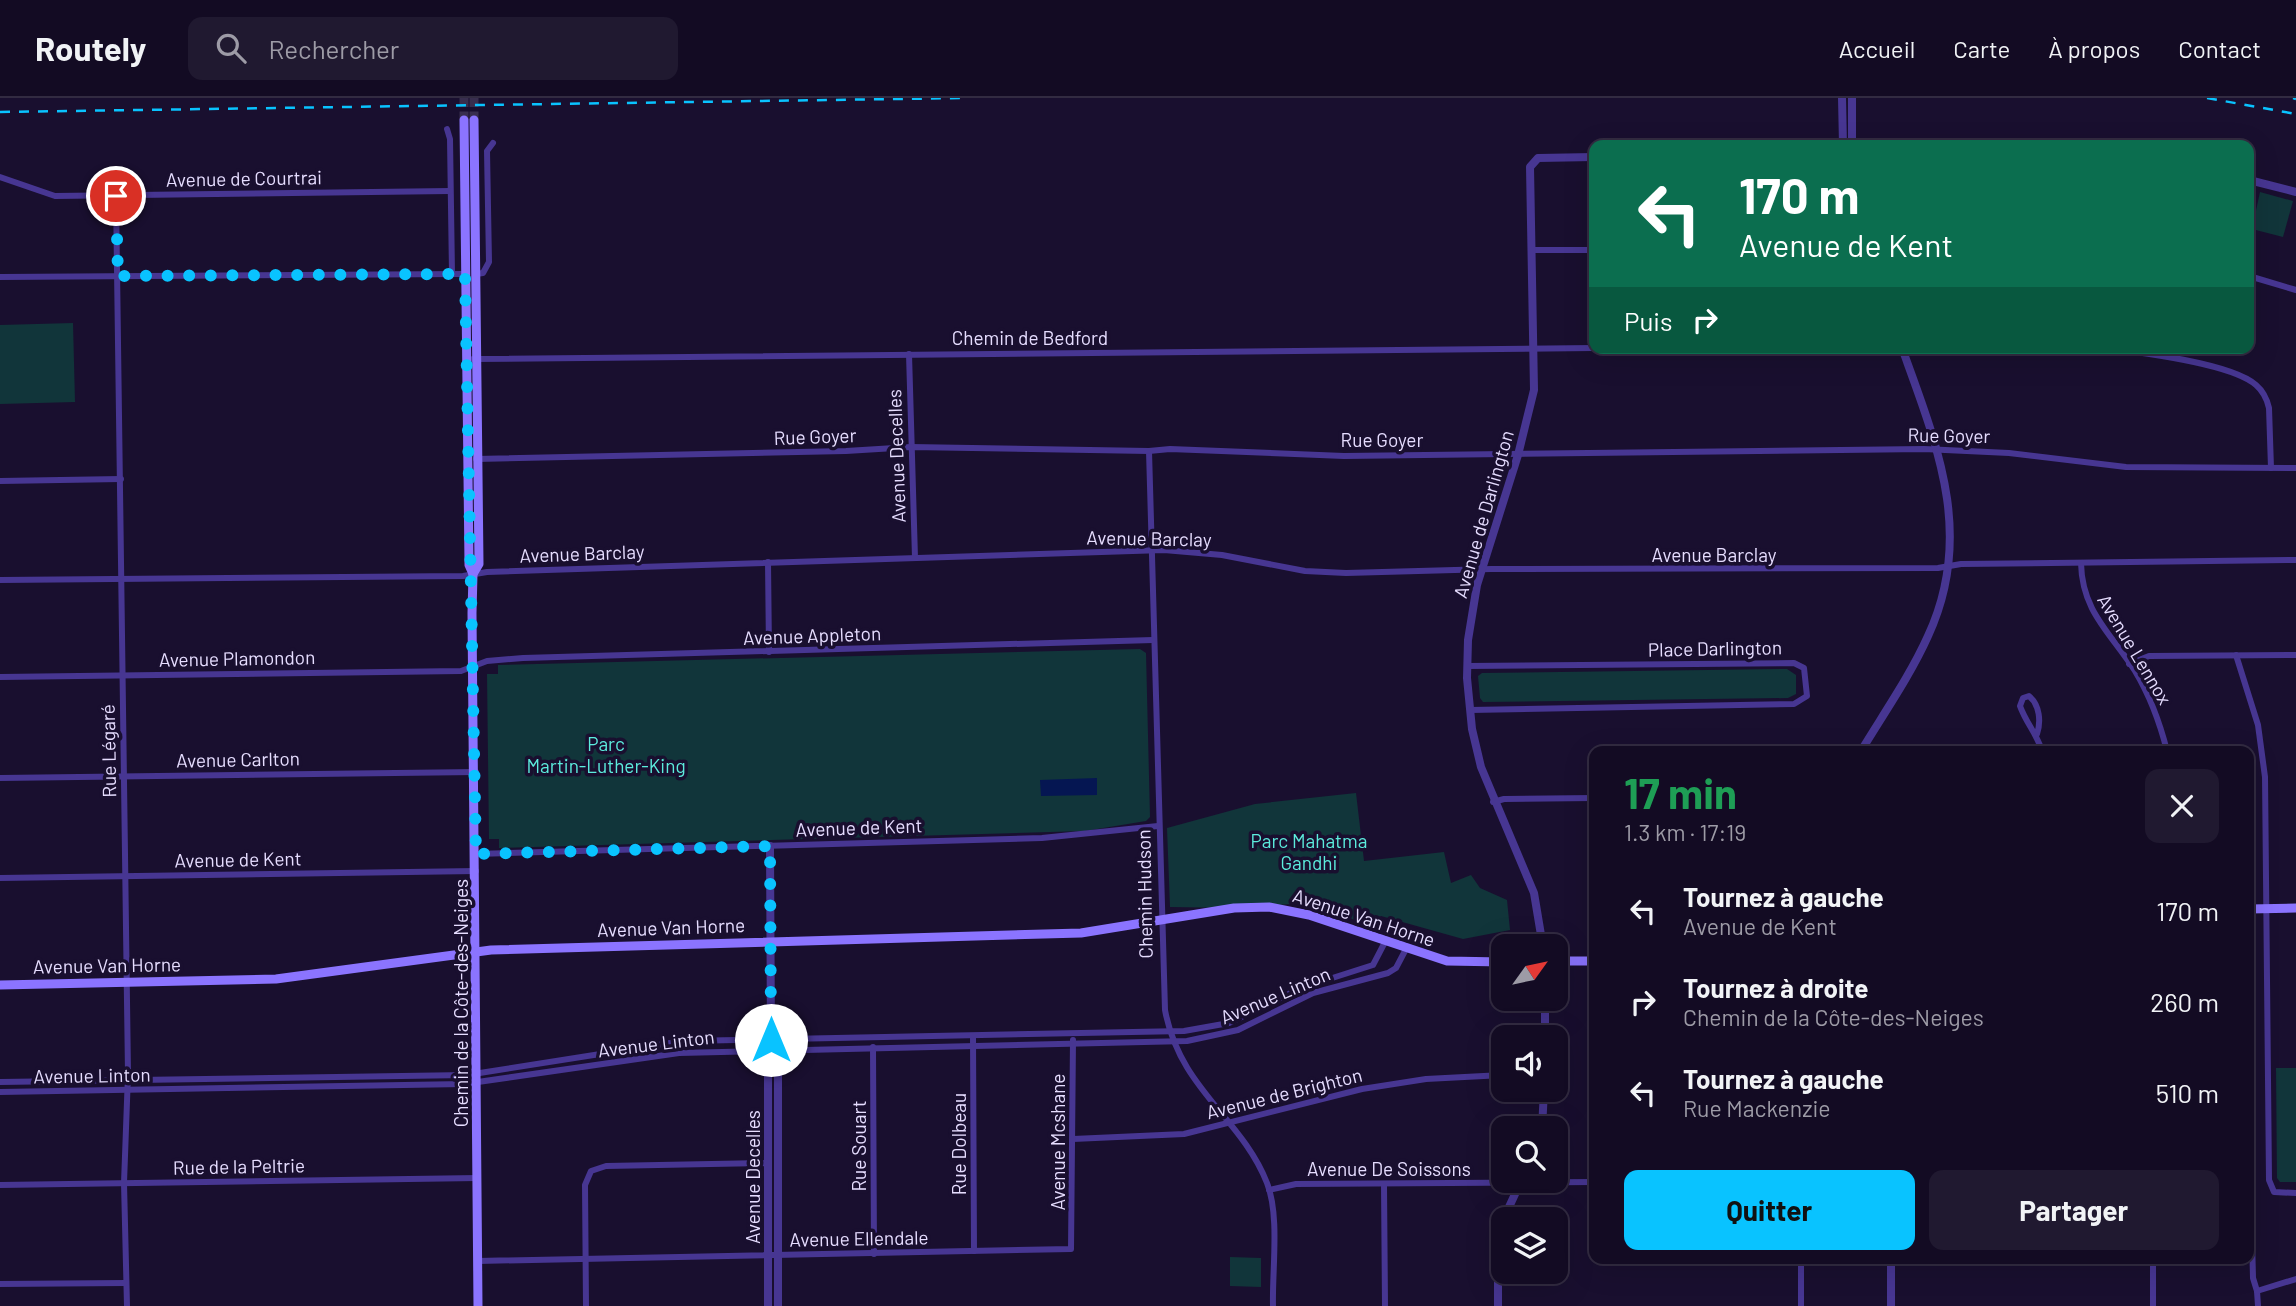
<!DOCTYPE html>
<html lang="fr">
<head>
<meta charset="utf-8">
<style>
  body { margin:0; font-family:Barlow,sans-serif; background:#201930; color:#f1f3f6; height:100vh; display:flex; flex-direction:column; font-size:26px; white-space:nowrap }
  * { box-sizing:border-box; margin:0 }
  p { font-size:23px; color:#9d9ba6 }
  .icon { flex:none; width:38px; height:38px; fill:none; stroke:currentColor; stroke-width:2; stroke-linecap:round; stroke-linejoin:round }
  .map { position:relative; flex:1; overflow:hidden }
  .sheet { position:absolute; left:1589px; top:648px; width:665px; height:518px; display:flex; flex-direction:column; background:#130b23; border-radius:14px; box-shadow:0 7px 28px #0002,0 0 0 2px #322b41 }
  .sheet>* { flex:none }
  .hud { position:absolute; left:1589px; top:42px; width:665px; height:214px; border-radius:14px; box-shadow:0 7px 28px #0002,0 0 0 2px #322b41; background:#0b6e4f; color:#fff; overflow:hidden }
  .needle { width:46px; rotate:57deg }
  .controls { position:absolute; left:1491px; top:836px; display:grid; gap:14px }
  .controls a { display:grid; place-items:center; width:77px; height:77px; border-radius:14px; background:#130b23; box-shadow:0 7px 28px #0002,0 0 0 2px #322b41; font-size:35px }
  .pin { position:absolute; display:grid; place-items:center; width:60px; height:60px; color:#fff; margin:-30px; border:4px solid #fff; border-radius:50%; box-shadow:0 2px 7px #0007 }
  .me { position:absolute; width:77px; margin:-38px; rotate:0deg; stroke-linejoin:round; filter:drop-shadow(0 0 5px #0008) }
  .turn { display:flex; align-items:center; gap:24px; height:147px; padding:0 35px; font-size:32px }
  .turn .icon { width:91px; height:91px; stroke-width:2.5 }
  .turn b { display:block; font-size:49px; line-height:60px }
  .then { display:flex; align-items:center; height:66px; padding:0 35px; background:#0003; gap:14px; font-size:26px }
  .round { display:grid; place-items:center; flex:none; width:74px; height:74px; border-radius:14px; background:#201930 }
  .summary { display:flex; align-items:center; justify-content:space-between; height:119px; padding:0 35px }
  h1 { font-size:42px; font-weight:700; line-height:52px; color:#1e9e55 }
  .primary-button { display:flex; gap:14px; margin-top:auto; padding:14px 35px }
  .primary-button a { flex:1; height:80px; border-radius:14px; background:#09c3ff; color:#111; font-size:28px; font-weight:700; line-height:80px; text-align:center }
  .primary-button a+a { background:#201930; color:#f1f3f6 }
  ul { padding:0; list-style:none }
  li { display:flex; align-items:center; gap:21px; height:91px; padding:0 35px }
  li div { flex:1 }
  li b { display:block; font-size:26px }
  li em { font-style:normal }
  header { display:flex; align-items:center; gap:42px; box-sizing:border-box; height:98px; padding:0 35px; background:#130b23; border-bottom:2px solid #322b41 }
  header strong { font-size:33px }
  nav { display:flex; gap:38px; margin-inline-start:auto; font-size:24px }
  .search { width:490px; height:63px; background:#201930; display:flex; align-items:center; gap:18px; box-sizing:border-box; padding:0 24px; border-radius:14px; color:#9d9ba6; font-size:26px }
  .map>svg:first-child { display:block }
</style>
</head>
<body>
<header>
<strong>Routely</strong>
<div class="search"><svg class="icon" aria-label="search" viewBox="0 0 24 24"><circle cx="10" cy="10" r="6"/><path d="M15 15l6 6"/></svg>Rechercher</div>
<nav><a>Accueil</a><a>Carte</a><a>À propos</a><a>Contact</a></nav>
</header>
<div class="map">
<svg width="2296" height="1208" viewBox="0 0 2296 1208">
  <rect width="100%" height="100%" fill="#190f2f"/>
  <g fill="#11353a">
    <polygon points="2260,94 2293,103 2283,139 2252,131"/>
    <polygon points="73,225 75,304 0,306 0,227"/>
    <polygon points="1140,551 1146,555 1150,719 1146,723 1085,733 499,750 499,741 489,741 487,576 498,576 498,567"/>
    <polygon points="1787,571 1796,577 1796,596 1788,600 1483,604 1480,600 1478,578 1482,575"/>
    <polygon points="1356,695 1364,763 1444,754 1451,785 1471,777 1480,790 1507,802 1510,832 1463,841 1381,818 1375,829 1306,805 1234,810 1170,809 1167,730 1255,706"/>
    <polygon points="2276,970 2296,970 2296,1084 2280,1084 2277,1080"/>
    <polygon points="1230,1159 1261,1160 1261,1189 1230,1188"/>
  </g>
  <polygon fill="#051652" points="1097,680 1097,697 1041,698 1040,682"/>
  <g fill="none" stroke-linecap="round" stroke-linejoin="round">
    <g stroke="#382e4e" stroke-width="9" stroke-dasharray="9 4.5" stroke-linecap="butt">
      <polyline points="464,0 464,22"/>
      <polyline points="474,0 474,22"/>
    </g>
    <g stroke="#473692" stroke-width="6">
      <polyline points="447,31 450,41 452,176"/>
      <polyline points="0,79 55,98 450,93"/>
      <polyline points="116,98 128,976 124,1085 127,1208"/>
      <polyline points="1532,152 1594,152"/>
      <polyline points="476,176 483,175 489,164 487,53 493,45"/>
      <polyline points="2249,178 2296,192"/>
      <polyline points="0,179 465,176"/>
      <path d="M 2104,250 C 2138,254 2231,265 2256,287 C 2263,293 2267,301 2269,310 L 2271,370"/>
      <polyline points="909,256 915,460"/>
      <polyline points="473,261 1594,250"/>
      <path d="M 1149,353 L 1165,912 C 1180,992 1241,1019 1267,1085 C 1280,1118 1272,1172 1273,1208"/>
      <polyline points="476,361 846,353 911,349 1149,353 1170,351 1344,358 1924,351 2009,355 2126,369 2296,370"/>
      <polyline points="0,383 121,381"/>
      <polyline points="768,464 769,554"/>
      <path d="M 2081,465 C 2082,514 2111,535 2135,573 C 2150,598 2160,625 2167,653"/>
      <polyline points="0,482 463,478 487,474 1164,452 1222,457 1305,473 1346,475 1491,471 1938,470 1961,466 2296,462"/>
      <polyline points="2236,557 2258,627 2265,679 2269,1082 2274,1094 2296,1095"/>
      <polyline points="2129,566 2149,558 2296,557"/>
      <polyline points="1467,568 1794,565 1804,570 1807,598 1794,606 1470,612"/>
      <polyline points="0,579 461,573 487,563 523,560 1153,542"/>
      <path d="M 2037,636 C 2041,624 2040,607 2029,598 L 2023,600 L 2020,608 C 2026,625 2037,636 2042,653"/>
      <polyline points="0,680 476,674"/>
      <polyline points="1493,704 1504,701 1594,700"/>
      <polyline points="476,756 1042,740 1158,728"/>
      <polyline points="0,780 476,773"/>
      <polyline points="973,938 974,1153"/>
      <polyline points="873,949 874,1156"/>
      <polyline points="0,984 467,977 683,943 1184,933 1229,925 1301,890 1373,867 1385,844"/>
      <polyline points="0,994 464,986 679,955 1187,943 1238,932 1313,895 1388,875 1396,870 1406,851"/>
      <polyline points="1073,1041 1184,1036 1362,991 1426,981 1503,977"/>
      <polyline points="0,1087 478,1080"/>
      <polyline points="1384,1087 1385,1208"/>
      <polyline points="1269,1092 1296,1086 1594,1084"/>
      <polyline points="2252,1139 2253,1180 2257,1193 2258,1208"/>
      <polyline points="1801,1160 1801,1208"/>
      <polyline points="2153,1160 2153,1208"/>
      <polyline points="478,1163 1071,1151 1073,942"/>
      <polyline points="0,1186 126,1185"/>
      <polyline points="2257,1193 2296,1181"/>
      <polyline points="586,1208 585,1087 591,1073 606,1068 769,1065"/>
    </g>
    <g stroke="#473692" stroke-width="8">
      <polyline points="1842,0 1843,47"/>
      <polyline points="1852,0 1852,47"/>
      <polyline points="2249,82 2296,94"/>
      <path d="M 1861,653 C 1884,615 1910,578 1928,538 C 1975,437 1937,347 1902,250"/>
      <polyline points="770,748 771,942 778,963 778,1208"/>
      <polyline points="1543,849 1534,795 1481,669 1472,631 1467,580 1468,542 1477,487 1518,357 1534,292 1530,69 1538,60 1594,59"/>
      <polyline points="1545,901 1545,940"/>
      <polyline points="1542,1031 1544,992"/>
      <polyline points="1891,1160 1891,1208"/>
      <polyline points="768,1208 768,961 773,952"/>
      <polyline points="1498,1208 1498,1133 1521,1083"/>
    </g>
    <g stroke="#8b74ff" stroke-width="9">
      <polyline points="464,22 469,467 473,476"/>
      <polyline points="474,22 479,466 473,476 472,515 478,1208"/>
      <polyline points="2249,811 2296,810"/>
      <polyline points="1556,863 1594,863"/>
      <polyline points="0,887 276,881 491,852 1081,835 1234,810 1269,809 1309,817 1447,863 1503,864"/>
    </g>
    <g stroke="#09c3ff" stroke-width="2.5" stroke-dasharray="10 9" stroke-linecap="butt">
      <polyline points="2207,0 2296,16"/>
      <polyline points="2293,0 2296,1"/>
      <polyline points="0,14 966,0"/>
    </g>
  </g>
  <g fill="none" stroke-linecap="round" stroke-linejoin="round">
    <polyline stroke="#09c3ff" stroke-width="12" stroke-dasharray="0 21.6" points="116,98 118,178 465,176 476,756 770,748 771,942"/>
  </g>
  <g text-anchor="middle" dominant-baseline="central" stroke-width="7" stroke-linejoin="round" paint-order="stroke">
    <g font-size="19" fill="#e6ddff" stroke="#190f2f">
      <text transform="translate(244 80) rotate(-1)">Avenue de Courtrai</text>
      <text x="1030" y="239">Chemin de Bedford</text>
      <text transform="translate(1949 337) rotate(1)">Rue Goyer</text>
      <text transform="translate(815 338) rotate(-2)">Rue Goyer</text>
      <text x="1382" y="341">Rue Goyer</text>
      <text transform="translate(896 358) rotate(-92)">Avenue Decelles</text>
      <text transform="translate(1483 416) rotate(-74)">Avenue de Darlington</text>
      <text transform="translate(1149 440) rotate(1)">Avenue Barclay</text>
      <text transform="translate(582 455) rotate(-2)">Avenue Barclay</text>
      <text x="1714" y="456">Avenue Barclay</text>
      <text transform="translate(812 537) rotate(-2)">Avenue Appleton</text>
      <text transform="translate(1715 550) rotate(-1)">Place Darlington</text>
      <text transform="translate(2135 551) rotate(59)">Avenue Lennox</text>
      <text transform="translate(237 560) rotate(-1)">Avenue Plamondon</text>
      <text transform="translate(108 653) rotate(-91)">Rue Légaré</text>
      <text transform="translate(238 661) rotate(-1)">Avenue Carlton</text>
      <text transform="translate(859 729) rotate(-2)">Avenue de Kent</text>
      <text transform="translate(238 761) rotate(-1)">Avenue de Kent</text>
      <text transform="translate(1144 796) rotate(-91)">Chemin Hudson</text>
      <text transform="translate(1364 819) rotate(18)">Avenue Van Horne</text>
      <text transform="translate(671 829) rotate(-2)">Avenue Van Horne</text>
      <text transform="translate(107 867) rotate(-1)">Avenue Van Horne</text>
      <text transform="translate(1275 897) rotate(-23)">Avenue Linton</text>
      <text transform="translate(460 905) rotate(-90)">Chemin de la Côte-des-Neiges</text>
      <text transform="translate(656 945) rotate(-7)">Avenue Linton</text>
      <text transform="translate(92 977) rotate(-1)">Avenue Linton</text>
      <text transform="translate(1284 995) rotate(-14)">Avenue de Brighton</text>
      <text transform="translate(1057 1044) rotate(-90)">Avenue Mcshane</text>
      <text transform="translate(958 1046) rotate(-90)">Rue Dolbeau</text>
      <text transform="translate(858 1048) rotate(-90)">Rue Souart</text>
      <text transform="translate(239 1068) rotate(-1)">Rue de la Peltrie</text>
      <text x="1389" y="1070">Avenue De Soissons</text>
      <text transform="translate(752 1079) rotate(-90)">Avenue Decelles</text>
      <text transform="translate(859 1140) rotate(-1)">Avenue Ellendale</text>
    </g>
    <g font-size="19" fill="#5cecdd" stroke="#190f2f">
      <text x="606" y="645">Parc<tspan x="606" dy="22">Martin-Luther-King</tspan></text>
      <text x="1309" y="742">Parc Mahatma<tspan x="1309" dy="22">Gandhi</tspan></text>
    </g>
  </g>
</svg>
<div class="controls">
<a><svg class="needle" viewBox="-14 -14 28 28"><path d="M0-13l5 13h-10z" fill="#e53935"/><path d="M0 13l5-13h-10z" fill="#9d9ba6"/></svg></a>
<a><svg class="icon" aria-label="sound" viewBox="0 0 24 24"><path d="M4 9h4l5-4v14l-5-4H4zM17 9q2 3 0 6"/></svg></a>
<a><svg class="icon" aria-label="search" viewBox="0 0 24 24"><circle cx="10" cy="10" r="6"/><path d="M15 15l6 6"/></svg></a>
<a><svg class="icon" aria-label="layers" viewBox="0 0 24 24"><path d="M12 4l9 5-9 5-9-5zM3 14l9 5 9-5"/></svg></a>
</div>
<div class="pin" style="left:116px;top:98px;background:#d93025"><svg class="icon" aria-label="arrive" viewBox="0 0 24 24"><path d="M6 21V4h12l-3 4 3 4H6"/></svg></div>
<svg class="me" style="left:771px;top:942px" viewBox="-20 -20 40 40"><circle r="19" fill="#fff"/><path d="M0-13L10 11 0 6-10 11z" fill="#09c3ff"/></svg>
<div class="hud">
<div class="turn"><svg class="icon" aria-label="left" viewBox="0 0 24 24"><path d="M17 20v-9H6M10 6l-5 5 5 5"/></svg><div><b>170 m</b>Avenue de Kent</div></div>
<div class="then">Puis<svg class="icon" aria-label="right" viewBox="0 0 24 24"><path d="M7 20v-9h11M14 6l5 5-5 5"/></svg></div>
</div>
<section class="sheet">
<div class="summary"><div><h1>17 min</h1><p>1.3 km · 17:19</p></div><a class="round"><svg class="icon" aria-label="close" viewBox="0 0 24 24"><path d="M6 6l12 12M18 6L6 18"/></svg></a></div>
<ul>
<li><svg class="icon" aria-label="left" viewBox="0 0 24 24"><path d="M17 20v-9H6M10 6l-5 5 5 5"/></svg><div><b>Tournez à gauche</b><p>Avenue de Kent</p></div><em>170 m</em></li>
<li><svg class="icon" aria-label="right" viewBox="0 0 24 24"><path d="M7 20v-9h11M14 6l5 5-5 5"/></svg><div><b>Tournez à droite</b><p>Chemin de la Côte-des-Neiges</p></div><em>260 m</em></li>
<li><svg class="icon" aria-label="left" viewBox="0 0 24 24"><path d="M17 20v-9H6M10 6l-5 5 5 5"/></svg><div><b>Tournez à gauche</b><p>Rue Mackenzie</p></div><em>510 m</em></li>
</ul>
<div class="primary-button"><a>Quitter</a><a>Partager</a></div>
</section>
</div>
</body>
</html>
